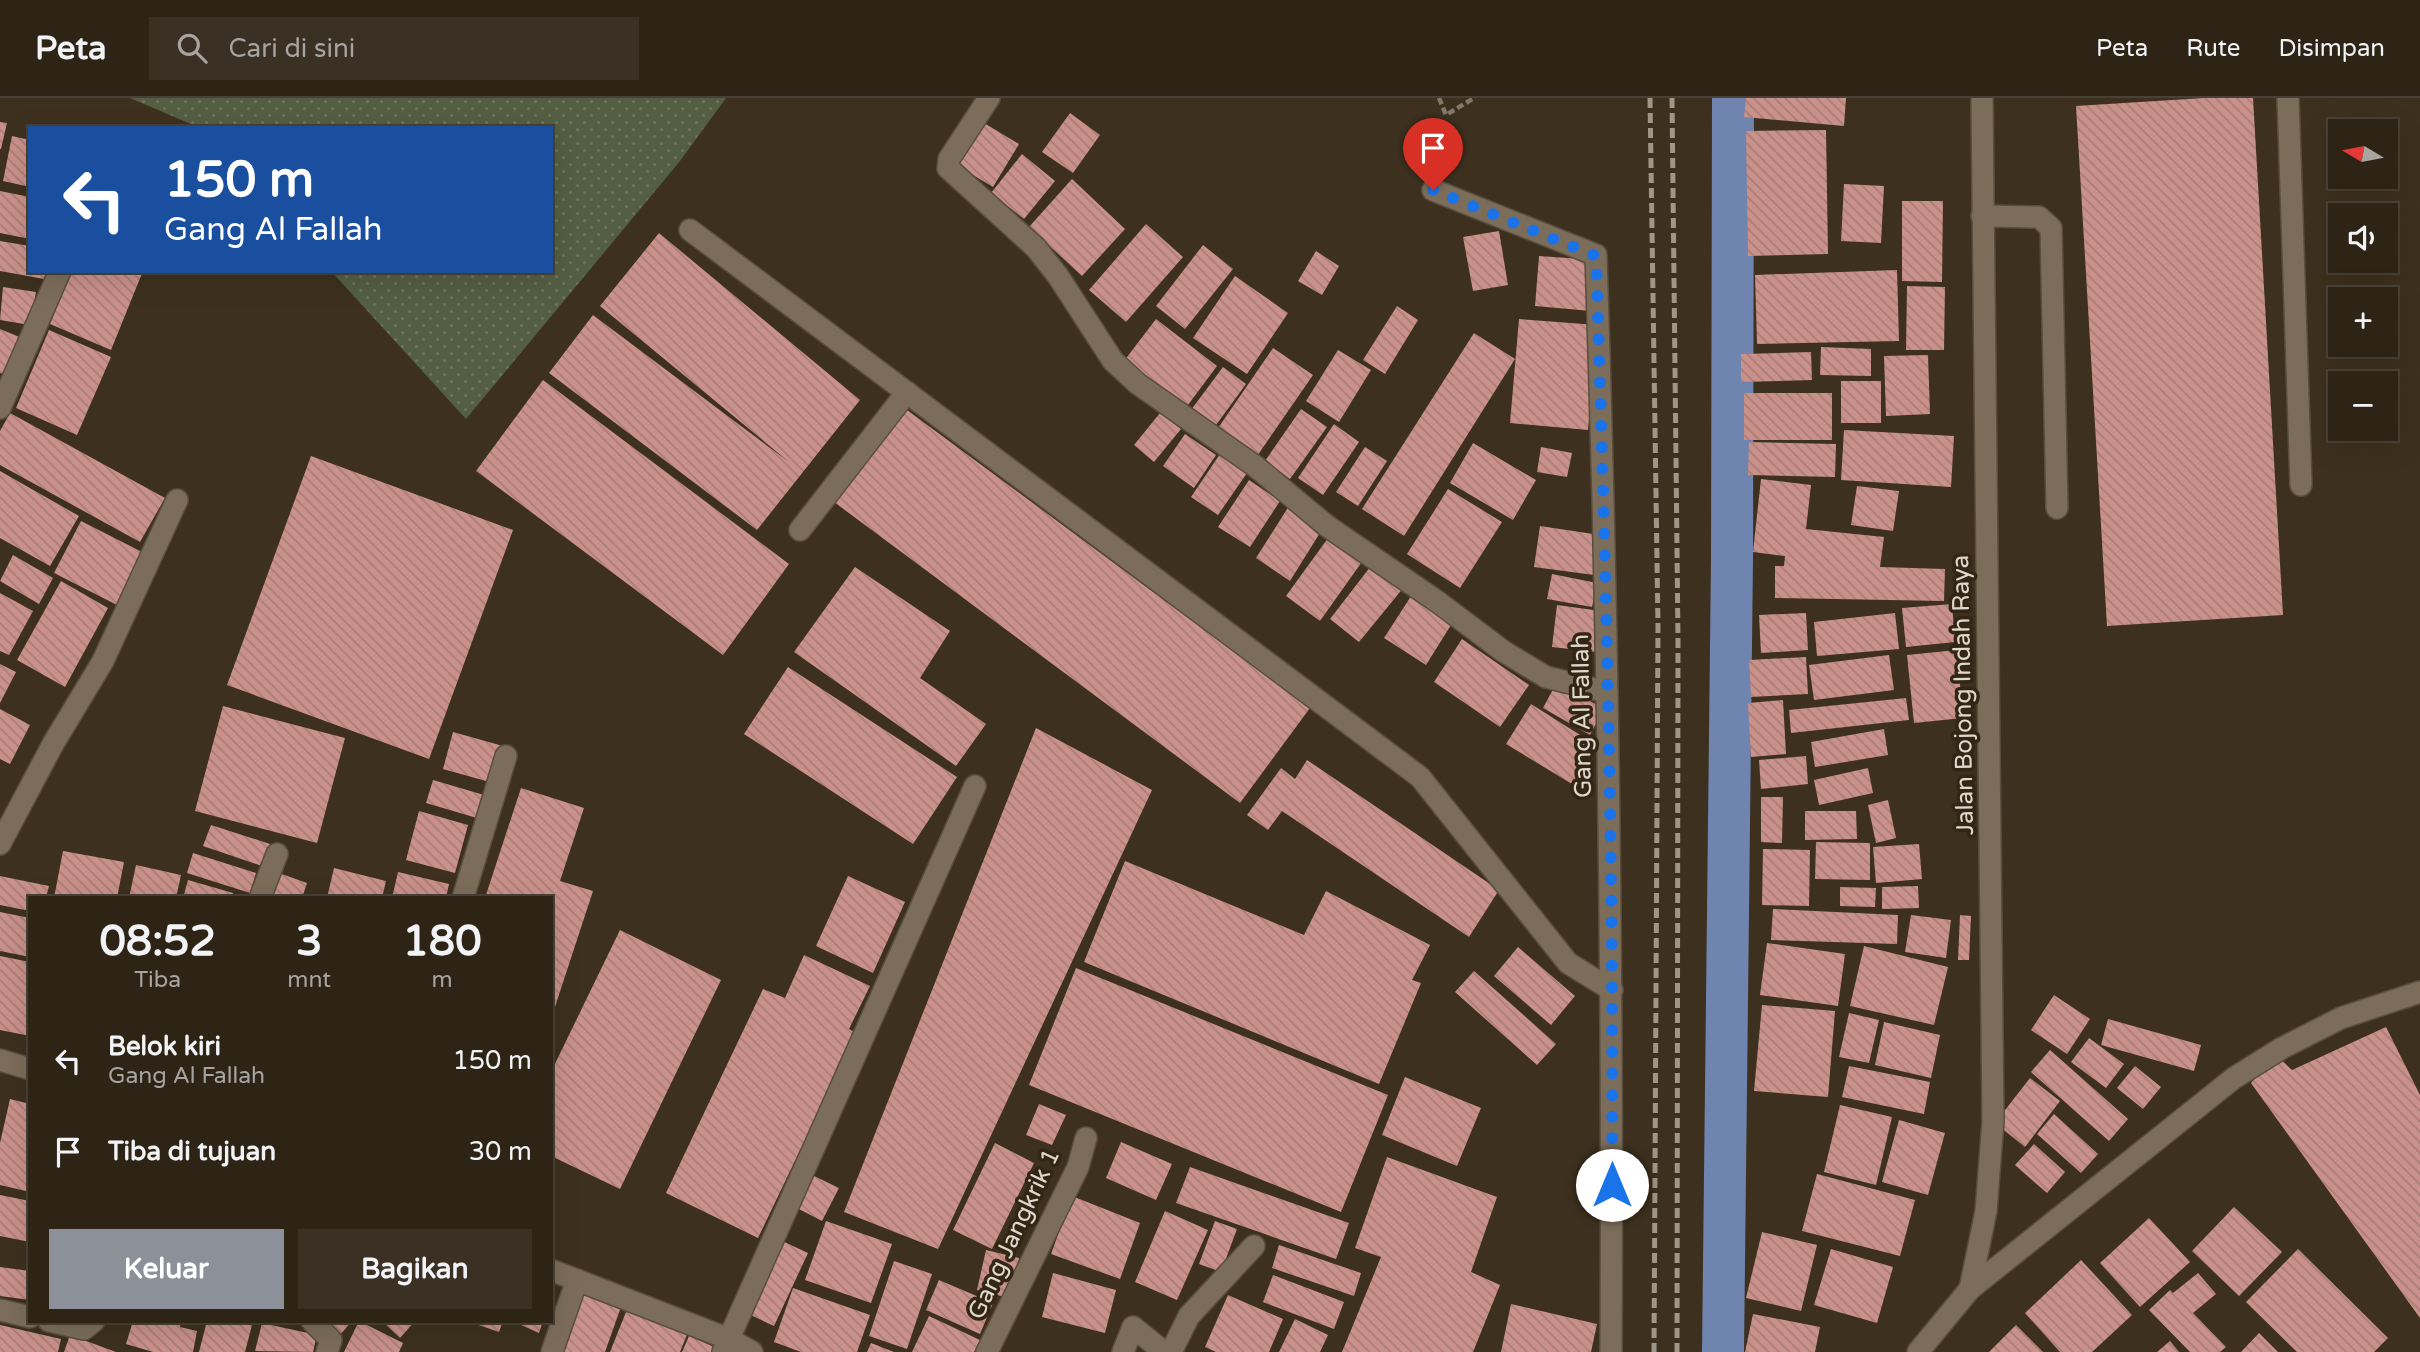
<!DOCTYPE html>
<html lang="id">
<head>
<meta charset="utf-8">
<style>
  body { margin:0; font-family:"Varela Round",sans-serif; background:#3a3023; color:#f1f3f6; height:100vh; display:flex; flex-direction:column; font-size:26px; white-space:nowrap }
  * { box-sizing:border-box; margin:0 }
  p { font-size:23px; color:#a7a4a1 }
  .icon { flex:none; width:38px; height:38px; fill:none; stroke:currentColor; stroke-width:2; stroke-linecap:round; stroke-linejoin:round }
  .map { position:relative; flex:1; overflow:hidden }
  .side { position:absolute; left:28px; top:798px; width:525px; height:427px; display:flex; flex-direction:column; background:#2e2416; border-radius:0px; box-shadow:0 7px 28px #0002,0 0 0 2px #494135 }
  .side>* { flex:none }
  .guide { position:absolute; left:28px; top:28px; width:525px; height:147px; border-radius:0px; box-shadow:0 7px 28px #0002,0 0 0 2px #494135; background:#1a4fa0; color:#fff; overflow:hidden }
  .needle { width:46px; rotate:280deg }
  .tools { position:absolute; left:2328px; top:21px; display:grid; gap:14px }
  .tools a { display:grid; place-items:center; width:70px; height:70px; border-radius:0px; background:#2e2416; box-shadow:0 7px 28px #0002,0 0 0 2px #494135; font-size:35px }
  .pin { position:absolute; display:grid; place-items:center; width:60px; height:60px; color:#fff; margin:-72px -30px; border-radius:50% 50% 50% 0; rotate:-45deg; box-shadow:0 0 7px #0007 }
  .pin .icon { rotate:45deg }
  .me { position:absolute; width:77px; margin:-38px; rotate:0deg; stroke-linejoin:round; filter:drop-shadow(0 0 5px #0008) }
  .turn { display:flex; align-items:center; gap:24px; height:147px; padding:0 21px; font-size:32px }
  .turn .icon { width:91px; height:91px; stroke-width:2.5 }
  .turn b { display:block; font-size:49px; line-height:60px }
  .eta { display:flex; justify-content:space-evenly; align-items:center; height:119px; text-align:center }
  .eta b { font-size:42px; font-weight:700; line-height:49px }
  .primary-button { display:flex; gap:14px; margin-top:auto; padding:14px 21px }
  .primary-button a { flex:1; height:80px; border-radius:0px; background:#8c9099; color:#fff; font-size:28px; font-weight:700; line-height:80px; text-align:center }
  .primary-button a+a { background:#3a3023; color:#f1f3f6 }
  ul { padding:0; list-style:none }
  li { display:flex; align-items:center; gap:21px; height:91px; padding:0 21px }
  li div { flex:1 }
  li b { display:block; font-size:26px }
  li em { font-style:normal }
  header { display:flex; align-items:center; gap:42px; box-sizing:border-box; height:98px; padding:0 35px; background:#2e2416; border-bottom:2px solid #494135 }
  header strong { font-size:33px }
  nav { display:flex; gap:38px; margin-inline-start:auto; font-size:24px }
  .search { width:490px; height:63px; background:#3a3023; display:flex; align-items:center; gap:18px; box-sizing:border-box; padding:0 24px; border-radius:0px; color:#a7a4a1; font-size:26px }
  .map>svg:first-child { display:block }
</style>
</head>
<body>
<header>
<strong>Peta</strong>
<div class="search"><svg class="icon" aria-label="search" viewBox="0 0 24 24"><circle cx="10" cy="10" r="6"/><path d="M15 15l6 6"/></svg>Cari di sini</div>
<nav><a>Peta</a><a>Rute</a><a>Disimpan</a></nav>
</header>
<div class="map">
<svg width="2420" height="1254" viewBox="0 0 2420 1254">
  <defs>
    <pattern id="grass-dots" width="8" height="8" patternUnits="userSpaceOnUse" patternTransform="scale(1.75)"><rect width="8" height="8" fill="#545e42"/><path d="M2 2h.1M6 6h.1" fill="none" stroke="#6c745c" stroke-width="1.8" stroke-linecap="round"/></pattern>
    <pattern id="building-back-hatch" width="6" height="6" patternUnits="userSpaceOnUse" patternTransform="scale(1.75)"><rect width="6" height="6" fill="#ca918a"/><path d="M-1 5l2 2M0 0l6 6M5-1l2 2" fill="none" stroke="#a87d77"/></pattern>
  </defs>
  <rect width="100%" height="100%" fill="#3d301e"/>
  <polygon fill="url(#grass-dots)" points="130,0 726,0 680,63 466,321 331,173 551,173 551,30 200,30"/>
  <g fill="none" stroke-linecap="round" stroke-linejoin="round">
    <polyline stroke="#6f84af" stroke-width="42" points="1723,1254 1732,460 1733,0"/>
  </g>
  <g fill="url(#building-back-hatch)">
    <polygon points="1746,0 1846,0 1844,28 1744,19"/>
    <polygon points="2204,0 2253,0 2283,517 2107,528 2076,8"/>
    <polygon points="1070,15 1100,37 1073,75 1042,54"/>
    <polygon points="979,22 1019,46 993,89 953,65"/>
    <polygon points="0,24 7,25 1,51 0,51"/>
    <polygon points="1826,32 1828,156 1748,158 1746,33"/>
    <polygon points="12,38 30,42 30,89 3,83"/>
    <polygon points="1022,56 1055,83 1024,121 991,95"/>
    <polygon points="1072,81 1125,131 1082,178 1029,129"/>
    <polygon points="1844,86 1884,88 1881,145 1841,143"/>
    <polygon points="0,93 30,99 30,141 0,135"/>
    <polygon points="1902,103 1943,103 1942,184 1902,183"/>
    <polygon points="1146,126 1183,159 1126,224 1089,192"/>
    <polygon points="1499,133 1508,187 1473,193 1463,139"/>
    <polygon points="659,135 860,302 757,432 549,275 593,217 789,364 600,208"/>
    <polygon points="0,143 30,148 30,173 46,173 44,181 0,173"/>
    <polygon points="1203,147 1233,171 1185,231 1156,208"/>
    <polygon points="1316,153 1339,168 1322,197 1298,183"/>
    <polygon points="1539,158 1596,162 1591,213 1535,208"/>
    <polygon points="1897,172 1899,243 1757,246 1755,177"/>
    <polygon points="72,173 143,173 111,252 50,226"/>
    <polygon points="1235,178 1288,215 1247,276 1193,240"/>
    <polygon points="1907,188 1945,189 1944,252 1906,252"/>
    <polygon points="3,189 36,194 30,227 0,222"/>
    <polygon points="1397,208 1418,222 1385,276 1363,262"/>
    <polygon points="1156,221 1217,268 1185,311 1124,263"/>
    <polygon points="1519,221 1597,227 1588,332 1510,325"/>
    <polygon points="0,231 22,240 6,277 0,275"/>
    <polygon points="49,232 111,259 77,337 16,310"/>
    <polygon points="1474,235 1515,261 1404,438 1362,411"/>
    <polygon points="1821,249 1871,251 1871,278 1820,277"/>
    <polygon points="1273,250 1313,277 1255,361 1216,333"/>
    <polygon points="1338,252 1371,272 1339,324 1306,303"/>
    <polygon points="1811,254 1812,282 1741,284 1741,256"/>
    <polygon points="1928,257 1930,316 1886,318 1884,258"/>
    <polygon points="1223,269 1246,286 1211,334 1188,316"/>
    <polygon points="543,282 789,466 723,557 476,373"/>
    <rect x="1841" y="283" width="40" height="42"/>
    <rect x="1744" y="295" width="88" height="47"/>
    <polygon points="903,309 1310,610 1240,705 834,404"/>
    <polygon points="1301,311 1327,329 1290,381 1265,363"/>
    <polygon points="10,315 165,400 140,444 0,367 0,333"/>
    <polygon points="1160,315 1181,331 1154,364 1134,347"/>
    <polygon points="1334,326 1359,344 1323,397 1298,380"/>
    <polygon points="1844,332 1954,338 1951,389 1841,382"/>
    <polygon points="1185,336 1216,357 1194,390 1163,368"/>
    <polygon points="1749,344 1836,346 1835,379 1748,377"/>
    <polygon points="1473,345 1536,382 1513,422 1450,385"/>
    <polygon points="1365,349 1387,363 1358,408 1336,394"/>
    <polygon points="1541,349 1572,355 1567,379 1537,374"/>
    <polygon points="1220,356 1247,375 1218,417 1191,399"/>
    <polygon points="311,358 513,432 429,661 227,587"/>
    <polygon points="0,373 79,418 50,468 0,440"/>
    <polygon points="1761,381 1811,387 1806,431 1884,439 1880,469 1945,471 1944,503 1775,500 1775,468 1784,468 1785,458 1753,454"/>
    <polygon points="1249,382 1280,403 1250,449 1218,429"/>
    <polygon points="1857,388 1899,393 1893,433 1851,427"/>
    <polygon points="1448,391 1502,424 1460,490 1407,456"/>
    <polygon points="1289,408 1323,430 1290,483 1256,460"/>
    <polygon points="81,423 144,455 117,507 54,475"/>
    <polygon points="1540,428 1600,437 1594,477 1534,469"/>
    <polygon points="1331,436 1364,461 1320,523 1286,498"/>
    <polygon points="13,457 53,480 39,506 0,483"/>
    <polygon points="1374,464 1404,489 1359,544 1330,521"/>
    <polygon points="855,469 950,533 920,580 986,626 956,668 794,554"/>
    <polygon points="1552,476 1597,485 1592,509 1547,501"/>
    <polygon points="61,483 108,510 65,589 17,562"/>
    <polygon points="1415,492 1456,519 1426,567 1384,540"/>
    <polygon points="0,495 33,513 9,557 0,553"/>
    <polygon points="1952,506 1955,544 1906,549 1902,510"/>
    <polygon points="1557,507 1601,513 1596,554 1552,549"/>
    <polygon points="1806,515 1808,552 1761,555 1759,517"/>
    <polygon points="1895,515 1899,551 1817,558 1814,524"/>
    <polygon points="1462,541 1529,587 1500,629 1434,584"/>
    <polygon points="1957,552 1963,620 1914,625 1907,557"/>
    <polygon points="1889,557 1894,592 1814,602 1809,567"/>
    <polygon points="1806,559 1808,596 1751,599 1749,562"/>
    <polygon points="0,566 16,574 0,605"/>
    <polygon points="788,569 957,679 913,746 744,636"/>
    <polygon points="1557,584 1604,611 1590,637 1543,610"/>
    <polygon points="1906,600 1909,622 1791,635 1789,612"/>
    <polygon points="1783,602 1786,656 1751,659 1748,605"/>
    <polygon points="1531,606 1596,647 1572,686 1506,646"/>
    <polygon points="223,608 345,640 317,745 195,713"/>
    <polygon points="0,611 30,627 10,666 0,661"/>
    <polygon points="1036,630 1152,692 938,1151 844,1114"/>
    <polygon points="1884,631 1888,657 1815,669 1811,644"/>
    <polygon points="453,634 503,648 493,685 443,671"/>
    <polygon points="1806,658 1808,686 1761,691 1759,662"/>
    <polygon points="1307,662 1499,792 1469,839 1282,713 1268,732 1247,717 1281,670 1295,681"/>
    <polygon points="1868,670 1873,695 1819,707 1814,682"/>
    <polygon points="433,682 484,697 477,720 426,705"/>
    <polygon points="521,690 584,710 560,783 593,793 552,918 551,800 485,800"/>
    <polygon points="1761,699 1783,699 1782,745 1761,744"/>
    <polygon points="1888,702 1896,740 1876,745 1868,707"/>
    <polygon points="419,713 468,727 455,775 406,762"/>
    <polygon points="1805,713 1856,713 1857,741 1805,742"/>
    <polygon points="211,727 270,746 262,768 203,748"/>
    <polygon points="1816,744 1870,745 1870,782 1815,781"/>
    <polygon points="1919,746 1922,781 1876,785 1873,749"/>
    <polygon points="1763,751 1810,752 1809,808 1762,807"/>
    <polygon points="63,753 124,764 117,800 54,800"/>
    <polygon points="193,755 256,775 250,795 187,775"/>
    <polygon points="1125,763 1304,837 1326,793 1430,847 1412,882 1421,885 1379,986 1084,864"/>
    <polygon points="136,767 181,777 176,800 129,800"/>
    <polygon points="334,770 386,783 382,800 327,800"/>
    <polygon points="398,774 449,786 446,800 392,800"/>
    <polygon points="279,775 307,785 302,800 271,800"/>
    <polygon points="0,778 49,788 46,800 30,800 30,813 0,807"/>
    <polygon points="848,778 905,804 873,875 816,848"/>
    <polygon points="188,782 233,795 232,800 183,800"/>
    <polygon points="1918,788 1919,810 1882,811 1882,789"/>
    <polygon points="1840,789 1876,790 1875,809 1840,808"/>
    <polygon points="1773,811 1898,817 1897,846 1771,842"/>
    <polygon points="0,814 30,820 30,859 0,853"/>
    <polygon points="1911,817 1951,822 1946,860 1905,854"/>
    <polygon points="1960,817 1971,818 1969,862 1958,862"/>
    <polygon points="620,832 721,882 620,1091 551,1058 551,974"/>
    <polygon points="1767,845 1845,856 1838,908 1760,897"/>
    <polygon points="1864,848 1948,869 1934,927 1850,908"/>
    <polygon points="1518,849 1575,898 1551,927 1494,878"/>
    <polygon points="804,857 870,888 849,931 856,935 758,1140 666,1095 763,891 785,900"/>
    <polygon points="0,858 30,864 30,938 0,932"/>
    <polygon points="1076,870 1388,997 1341,1114 1029,987"/>
    <polygon points="1474,873 1556,946 1537,967 1455,894"/>
    <polygon points="2054,897 2090,921 2067,956 2031,932"/>
    <polygon points="1762,907 1835,913 1828,999 1754,993"/>
    <polygon points="1849,915 1879,922 1869,965 1839,959"/>
    <polygon points="2108,921 2201,947 2194,973 2101,947"/>
    <polygon points="1884,924 1940,937 1931,980 1875,967"/>
    <polygon points="2386,929 2420,997 2420,1220 2251,985 2276,957 2292,972"/>
    <polygon points="2089,940 2124,966 2106,990 2071,964"/>
    <polygon points="2050,952 2128,1021 2109,1043 2031,974"/>
    <polygon points="1849,968 1930,984 1924,1016 1842,999"/>
    <polygon points="2135,968 2161,989 2143,1011 2117,990"/>
    <polygon points="1405,979 1481,1010 1457,1068 1382,1037"/>
    <polygon points="2030,980 2060,1003 2025,1049 1995,1025"/>
    <polygon points="10,1001 30,1006 30,1094 0,1087 0,1045"/>
    <polygon points="1039,1006 1066,1017 1052,1047 1026,1037"/>
    <polygon points="1840,1007 1892,1019 1876,1087 1824,1074"/>
    <polygon points="2054,1016 2098,1056 2081,1075 2037,1036"/>
    <polygon points="1899,1022 1945,1035 1928,1097 1882,1084"/>
    <polygon points="1121,1044 1172,1066 1156,1102 1106,1080"/>
    <polygon points="995,1045 1034,1065 992,1151 953,1132"/>
    <polygon points="2034,1046 2065,1074 2047,1095 2015,1067"/>
    <polygon points="1387,1059 1497,1099 1471,1174 1500,1187 1473,1254 1342,1254 1381,1159 1355,1150"/>
    <polygon points="1190,1069 1349,1125 1336,1161 1176,1105"/>
    <polygon points="810,1076 839,1090 822,1123 793,1108"/>
    <polygon points="1817,1076 1915,1102 1900,1158 1802,1133"/>
    <polygon points="0,1097 30,1103 30,1144 0,1138"/>
    <polygon points="1072,1098 1140,1125 1120,1181 1051,1156"/>
    <polygon points="2234,1109 2282,1154 2239,1198 2192,1153"/>
    <polygon points="1165,1113 1208,1132 1177,1202 1135,1184"/>
    <polygon points="2149,1120 2190,1164 2140,1209 2100,1165"/>
    <polygon points="826,1123 892,1146 871,1205 805,1182"/>
    <polygon points="1215,1123 1237,1131 1221,1174 1199,1166"/>
    <polygon points="1762,1134 1817,1147 1801,1213 1746,1200"/>
    <polygon points="778,1141 808,1155 774,1228 744,1214"/>
    <polygon points="1279,1147 1361,1175 1354,1198 1272,1170"/>
    <polygon points="1831,1151 1893,1169 1877,1225 1814,1207"/>
    <polygon points="2298,1151 2388,1240 2374,1254 2297,1254 2246,1204"/>
    <polygon points="986,1152 1019,1160 1009,1200 977,1192"/>
    <polygon points="2081,1162 2132,1217 2092,1254 2060,1254 2025,1215"/>
    <polygon points="894,1163 932,1176 907,1251 869,1238"/>
    <polygon points="0,1169 30,1173 30,1202 0,1198"/>
    <polygon points="1053,1175 1116,1192 1105,1235 1042,1219"/>
    <polygon points="2198,1175 2216,1196 2193,1215 2226,1249 2220,1254 2190,1254 2149,1212 2170,1192 2173,1195"/>
    <polygon points="1273,1177 1344,1204 1334,1231 1263,1204"/>
    <polygon points="939,1182 993,1205 980,1236 926,1212"/>
    <polygon points="793,1190 870,1217 857,1254 801,1254 774,1244"/>
    <polygon points="585,1192 622,1206 605,1254 563,1254"/>
    <polygon points="1228,1197 1283,1221 1269,1254 1216,1254 1205,1249"/>
    <polygon points="1511,1206 1597,1226 1591,1254 1501,1254"/>
    <polygon points="628,1209 688,1234 680,1254 610,1254"/>
    <polygon points="1753,1216 1820,1229 1815,1254 1745,1254"/>
    <polygon points="929,1218 980,1242 974,1254 912,1254"/>
    <polygon points="1295,1221 1328,1237 1320,1254 1279,1254"/>
    <polygon points="133,1223 181,1223 180,1229 197,1233 193,1254 153,1254 126,1246"/>
    <polygon points="207,1223 253,1223 245,1254 199,1254"/>
    <polygon points="326,1223 352,1223 340,1237"/>
    <polygon points="359,1223 403,1245 399,1254 344,1254"/>
    <polygon points="382,1223 415,1223 400,1240"/>
    <polygon points="467,1223 503,1223 499,1234"/>
    <polygon points="512,1223 543,1223 539,1235"/>
    <polygon points="262,1225 317,1237 313,1254 255,1253"/>
    <polygon points="0,1227 61,1241 58,1254 0,1254"/>
    <polygon points="2016,1227 2043,1254 1989,1254"/>
    <polygon points="2259,1235 2278,1254 2241,1254"/>
    <polygon points="70,1237 116,1254 64,1254"/>
    <polygon points="689,1238 721,1252 720,1254 682,1254"/>
    <polygon points="2170,1243 2179,1254 2157,1254"/>
    <polygon points="871,1245 894,1254 867,1254"/>
  </g>
  <g fill="none" stroke-linecap="round" stroke-linejoin="round">
    <defs>
      <g id="minor">
        <polyline points="989,0 949,61 948,70 1036,150 1058,178 1113,263 1138,286 1255,368 1327,428 1438,504 1503,553 1546,579 1607,594"/>
        <polyline points="2288,0 2301,387"/>
        <path d="M 1433,92 L 1596,157 C 1608,523 1613,888 1611,1254"/>
        <polyline points="1982,118 2039,119 2051,130 2057,410"/>
        <polyline points="690,132 1420,679 1568,865 1612,892"/>
        <polyline points="0,310 60,173"/>
        <polyline points="800,432 907,294"/>
        <polyline points="0,746 53,646 103,563 177,402"/>
        <polyline points="260,800 277,756"/>
        <polyline points="463,800 506,658"/>
        <polyline points="0,962 30,971"/>
        <polyline points="551,1172 729,1241 752,1254"/>
        <polyline points="1970,1191 1986,1113 1993,1023 1982,0"/>
        <polyline points="0,1212 30,1219"/>
        <polyline points="49,1223 84,1231 94,1223"/>
        <polyline points="312,1223 331,1242 327,1254"/>
        <polyline points="552,1254 577,1182"/>
        <polyline points="723,1254 975,688"/>
        <polyline points="987,1254 1078,1069 1086,1040"/>
        <polyline points="1123,1254 1133,1229 1164,1254"/>
        <polyline points="1171,1254 1189,1218 1254,1148"/>
        <polyline points="1918,1254 1970,1191 2234,980 2282,950 2341,920 2420,894"/>
      </g>
    </defs>
    <use href="#minor" stroke="#594e3e" stroke-width="24"/>
    <polyline stroke="#827768" stroke-width="4.5" stroke-dasharray="7 3.5" stroke-linecap="butt" points="1439,0 1446,17 1474,0"/>
    <use href="#minor" stroke="#7c6d5a" stroke-width="21"/>
    <g stroke="#a09688" stroke-width="5" stroke-dasharray="10 5" stroke-linecap="butt">
      <polyline points="1650,0 1658,528 1654,1254"/>
      <polyline points="1672,0 1678,542 1677,1254"/>
    </g>
  </g>
  <g fill="none" stroke-linecap="round" stroke-linejoin="round">
    <path stroke="#1a73e8" stroke-width="12" stroke-dasharray="0 21.6" d="M 1433,92 L 1596,158 C 1606,467 1614,777 1612,1087"/>
  </g>
  <g text-anchor="middle" dominant-baseline="central" stroke-width="7" stroke-linejoin="round" paint-order="stroke">
    <g font-size="24" fill="#e0d8cd" stroke="#332615">
      <text transform="translate(1963 597) rotate(-91)">Jalan Bojong Indah Raya</text>
      <text transform="translate(1582 618) rotate(-91)">Gang Al Fallah</text>
      <text transform="translate(1014 1136) rotate(-65)">Gang Jangkrik 1</text>
    </g>
  </g>
</svg>
<div class="tools">
<a><svg class="needle" viewBox="-14 -14 28 28"><path d="M0-13l5 13h-10z" fill="#e53935"/><path d="M0 13l5-13h-10z" fill="#a7a4a1"/></svg></a>
<a><svg class="icon" aria-label="sound" viewBox="0 0 24 24"><path d="M4 9h4l5-4v14l-5-4H4zM17 9q2 3 0 6"/></svg></a>
<a>+</a>
<a>−</a>
</div>
<div class="pin" style="left:1433px;top:92px;background:#d93025"><svg class="icon" aria-label="arrive" viewBox="0 0 24 24"><path d="M6 21V4h12l-3 4 3 4H6"/></svg></div>
<svg class="me" style="left:1612px;top:1087px" viewBox="-20 -20 40 40"><circle r="19" fill="#fff"/><path d="M0-13L10 11 0 6-10 11z" fill="#1a73e8"/></svg>
<div class="guide">
<div class="turn"><svg class="icon" aria-label="left" viewBox="0 0 24 24"><path d="M17 20v-9H6M10 6l-5 5 5 5"/></svg><div><b>150 m</b>Gang Al Fallah</div></div>
</div>
<section class="side">
<div class="eta">
<div><b>08:52</b><p>Tiba</p></div>
<div><b>3</b><p>mnt</p></div>
<div><b>180</b><p>m</p></div>
</div>
<ul>
<li><svg class="icon" aria-label="left" viewBox="0 0 24 24"><path d="M17 20v-9H6M10 6l-5 5 5 5"/></svg><div><b>Belok kiri</b><p>Gang Al Fallah</p></div><em>150 m</em></li>
<li><svg class="icon" aria-label="arrive" viewBox="0 0 24 24"><path d="M6 21V4h12l-3 4 3 4H6"/></svg><div><b>Tiba di tujuan</b></div><em>30 m</em></li>
</ul>
<div class="primary-button"><a>Keluar</a><a>Bagikan</a></div>
</section>
</div>
</body>
</html>
